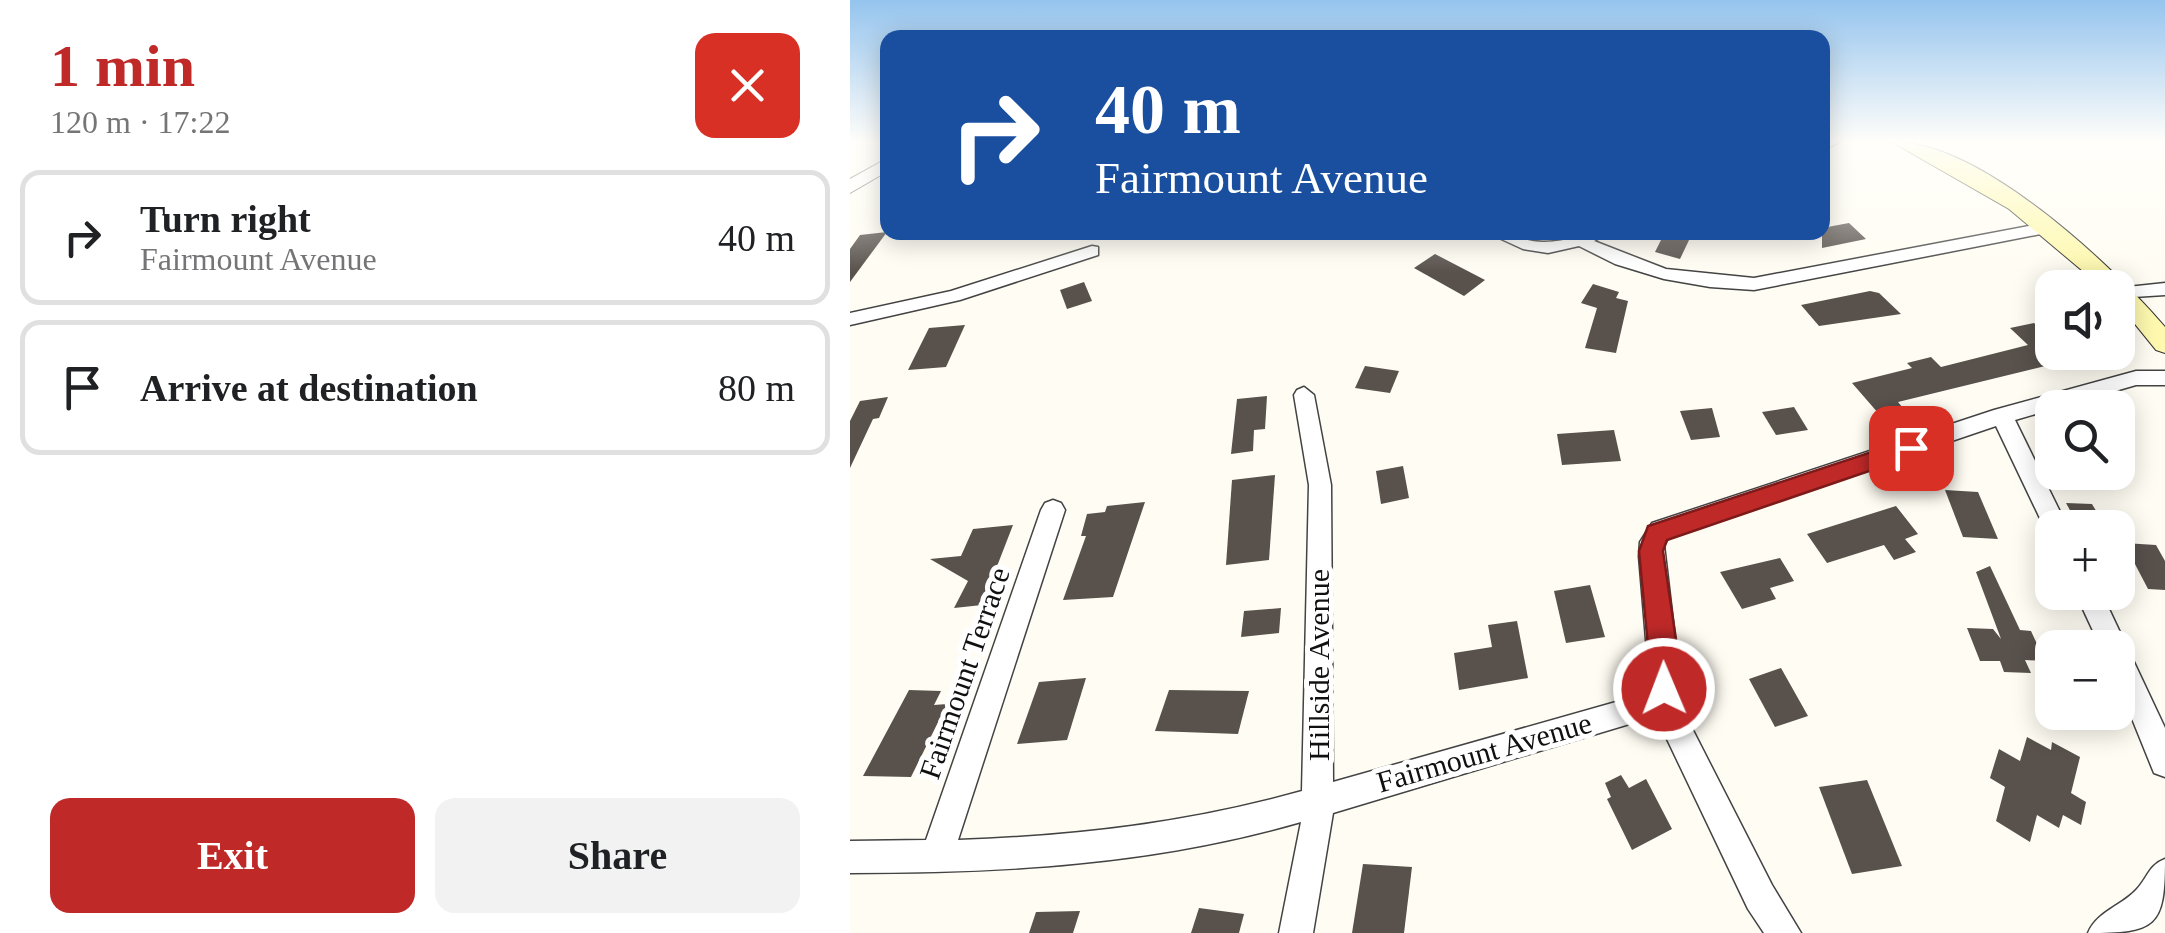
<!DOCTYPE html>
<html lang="en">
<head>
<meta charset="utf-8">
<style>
  body { margin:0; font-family:"Times New Roman",serif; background:#f2f2f2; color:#202124; height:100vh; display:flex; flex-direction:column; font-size:38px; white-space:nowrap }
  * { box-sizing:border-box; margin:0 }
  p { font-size:32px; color:#757577 }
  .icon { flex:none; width:55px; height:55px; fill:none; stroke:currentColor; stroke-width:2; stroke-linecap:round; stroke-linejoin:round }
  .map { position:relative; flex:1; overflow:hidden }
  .sheet { display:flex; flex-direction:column; background:#fff; width:850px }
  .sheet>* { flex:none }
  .top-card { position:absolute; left:30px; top:30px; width:950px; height:210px; border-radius:20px; box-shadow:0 5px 25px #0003; background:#1a4fa0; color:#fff; overflow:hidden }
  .fabs { position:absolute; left:1185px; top:270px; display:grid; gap:20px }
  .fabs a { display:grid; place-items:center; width:100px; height:100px; border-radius:20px; background:#fff; box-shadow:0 5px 25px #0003; font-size:50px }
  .pin { position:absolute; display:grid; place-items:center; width:85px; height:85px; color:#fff; margin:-42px; border-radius:20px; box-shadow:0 5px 15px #0006 }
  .me { position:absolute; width:110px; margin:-55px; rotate:359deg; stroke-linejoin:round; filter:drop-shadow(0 0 8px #0008) }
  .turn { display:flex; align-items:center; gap:35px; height:210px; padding:0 50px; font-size:45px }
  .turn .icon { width:130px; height:130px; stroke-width:2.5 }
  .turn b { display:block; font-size:70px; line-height:85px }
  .round { display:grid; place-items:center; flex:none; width:105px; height:105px; border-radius:20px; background:#f2f2f2 }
  .overview { display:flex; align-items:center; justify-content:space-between; height:170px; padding:0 50px }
  h1 { font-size:60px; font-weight:700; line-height:75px; color:#bf2928 }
  .cta { display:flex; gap:20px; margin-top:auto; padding:20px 50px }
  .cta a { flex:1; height:115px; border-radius:20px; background:#bf2928; color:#fff; font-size:40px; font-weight:700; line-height:115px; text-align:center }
  .cta a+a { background:#f2f2f2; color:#202124 }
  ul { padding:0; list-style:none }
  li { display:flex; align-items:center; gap:30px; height:135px; margin:0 20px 15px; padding:0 30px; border:5px solid #e0e0e0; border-radius:20px }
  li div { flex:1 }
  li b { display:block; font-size:38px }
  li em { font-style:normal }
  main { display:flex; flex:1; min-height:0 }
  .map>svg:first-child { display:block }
</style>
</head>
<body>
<main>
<section class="sheet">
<div class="overview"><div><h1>1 min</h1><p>120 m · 17:22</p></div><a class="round" style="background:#d93025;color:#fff"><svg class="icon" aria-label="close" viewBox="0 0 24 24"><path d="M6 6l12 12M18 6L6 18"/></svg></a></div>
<ul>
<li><svg class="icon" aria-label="right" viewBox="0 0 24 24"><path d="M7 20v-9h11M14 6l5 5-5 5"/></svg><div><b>Turn right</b><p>Fairmount Avenue</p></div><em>40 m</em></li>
<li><svg class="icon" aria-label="arrive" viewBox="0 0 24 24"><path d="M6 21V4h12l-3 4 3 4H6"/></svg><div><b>Arrive at destination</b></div><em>80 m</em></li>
</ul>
<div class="cta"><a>Exit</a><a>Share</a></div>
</section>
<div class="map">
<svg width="1315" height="933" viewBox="0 0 1315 933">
  <rect width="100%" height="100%" fill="#fffdf3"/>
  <g fill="#58514c">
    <polygon points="999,223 1016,239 972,248 972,228"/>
    <polygon points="37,232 0,282 0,249 10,235"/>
    <polygon points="815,232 840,238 830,259 805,252"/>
    <polygon points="585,254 635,280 614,296 564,268"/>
    <polygon points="234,282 242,301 217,309 210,290"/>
    <polygon points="743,284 769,292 766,298 778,301 766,353 735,348 747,308 731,303"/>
    <polygon points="1020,291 1029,293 1051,314 969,326 951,305"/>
    <polygon points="1184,323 1202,340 1202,352 1217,352 1224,359 1048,402 1053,408 1029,414 1002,383 1062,368 1057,363 1081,357 1091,367 1178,345 1160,328"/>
    <polygon points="115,325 96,367 58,370 79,328"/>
    <polygon points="515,366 549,371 540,393 505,388"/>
    <polygon points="417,396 415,429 404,430 403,451 381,454 387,399"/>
    <polygon points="38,397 29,418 23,419 0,468 0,421 10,401"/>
    <polygon points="944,407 958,430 926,435 912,412"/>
    <polygon points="862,408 870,437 841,440 830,411"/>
    <polygon points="764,430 771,461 712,465 707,434"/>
    <polygon points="553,466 559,498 531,504 526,471"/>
    <polygon points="425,475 419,560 376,565 382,480"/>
    <polygon points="1095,490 1128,492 1148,539 1113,537"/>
    <polygon points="295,502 263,597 213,600 236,536 231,536 237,514 255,512 257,506"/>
    <polygon points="1216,503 1242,504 1255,526 1228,525"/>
    <polygon points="1046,506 1068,534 1055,539 1066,552 1044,560 1034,545 977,563 957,534"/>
    <polygon points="163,525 132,605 104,608 118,581 80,559 111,556 123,529"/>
    <polygon points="1274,543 1306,545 1315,561 1315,590 1298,589"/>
    <polygon points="930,558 944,581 920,588 926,599 892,609 870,572"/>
    <polygon points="1140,566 1170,630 1181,631 1195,661 1175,660 1181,673 1154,672 1150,661 1130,661 1117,628 1143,629 1151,639 1126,572"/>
    <polygon points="740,585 755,637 716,643 704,591"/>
    <polygon points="431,608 429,633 391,637 394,611"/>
    <polygon points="667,621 678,678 609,690 604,653 642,647 638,625"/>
    <polygon points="931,668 958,716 925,727 899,679"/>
    <polygon points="236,678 217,740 167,744 189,682"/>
    <polygon points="59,690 91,691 84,705 97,704 61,777 13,776"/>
    <polygon points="319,690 399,691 388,734 305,731"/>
    <polygon points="1177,737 1201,750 1202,742 1230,757 1221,793 1236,802 1231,825 1213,815 1209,828 1187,815 1180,842 1146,821 1155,787 1140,778 1149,749 1170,761"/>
    <polygon points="771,775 779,788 796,779 822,829 782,850 757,799 761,797 755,783"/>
    <polygon points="1017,780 1052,866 1002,874 969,787"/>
    <polygon points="513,864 562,867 554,933 502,933"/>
    <polygon points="349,908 394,914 389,933 341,933"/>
    <polygon points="230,911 223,933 179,933 186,912"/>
  </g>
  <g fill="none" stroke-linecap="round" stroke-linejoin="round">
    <defs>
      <g id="minor">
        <polygon points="972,142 990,142 972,150"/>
        <path d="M 1200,222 L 1206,223 L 1206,231 L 904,290 L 860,287 L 814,279 L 765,264 L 729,246 L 698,253 L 673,249 L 636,232 C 657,232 673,242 694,242 C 717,242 737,232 760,232 L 744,241 L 816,269 L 904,278 Z"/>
        <polygon points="242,246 248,247 248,255 110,300 0,325 0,313 101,291"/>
        <polygon points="1315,283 1315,295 1268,298 1268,288"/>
        <path d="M 1286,371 L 1315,371 L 1315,385 L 1286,385 L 1165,420 L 1218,528 L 1202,528 L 1202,537 L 1198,535 L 1146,426 L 819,537 L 814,545 L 830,681 L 825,695 L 922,885 L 951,933 L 914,933 L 898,909 L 806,716 L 483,813 L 463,933 L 429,933 L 451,822 C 303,865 154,873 0,873 L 0,841 L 76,840 L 191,510 L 195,503 L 203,500 L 211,503 L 215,510 L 108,840 C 226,836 338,823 452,791 L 459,485 L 444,395 L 447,390 L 454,387 L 464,395 L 481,485 L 483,782 L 787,696 L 800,687 L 789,556 L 790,542 L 802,523 L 1144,410 Z"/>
        <polygon points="1225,592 1251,592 1315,728 1315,777 1304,773 1268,684 1268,648 1251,648"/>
        <path d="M 1315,859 C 1315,927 1306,933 1238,933 C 1247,911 1272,906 1287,889 C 1298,877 1299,865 1315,859 Z"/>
      </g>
      <polygon id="tertiary" points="38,158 38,171 0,193 0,179"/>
      <path id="secondary" d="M 1042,142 C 1129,140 1261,264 1315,327 L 1315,353 L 1306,350 L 1268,303 L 1268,288 L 1253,288 L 1159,209 Z"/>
    </defs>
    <use href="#minor" stroke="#434343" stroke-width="3"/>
    <use href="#tertiary" stroke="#434343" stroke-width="2"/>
    <use href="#secondary" stroke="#323232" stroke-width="2"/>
    <use href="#minor" fill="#fff" fill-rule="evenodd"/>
    <use href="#tertiary" fill="#fff" fill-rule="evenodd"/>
    <use href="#secondary" fill="#fef9af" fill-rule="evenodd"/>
  </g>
  <linearGradient id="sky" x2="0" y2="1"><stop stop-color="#95c4ee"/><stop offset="0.52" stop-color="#fffefa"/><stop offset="1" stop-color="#fffefa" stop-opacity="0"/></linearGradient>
  <rect width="1315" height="272" fill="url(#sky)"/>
  <polygon fill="#bf2928" stroke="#7c1b1a" stroke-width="2.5" points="1061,439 1072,448 1069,454 817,540 813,551 830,667 824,699 814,703 803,699 789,551 798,526"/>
  <g text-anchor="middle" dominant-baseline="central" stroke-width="10" stroke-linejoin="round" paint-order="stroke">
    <g font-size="30" fill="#101010" stroke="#fff">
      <text transform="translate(468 665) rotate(-90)">Hillside Avenue</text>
      <text transform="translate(114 673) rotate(-71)">Fairmount Terrace</text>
      <text transform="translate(634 752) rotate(-16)">Fairmount Avenue</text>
    </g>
  </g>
</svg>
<div class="fabs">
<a><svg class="icon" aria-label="sound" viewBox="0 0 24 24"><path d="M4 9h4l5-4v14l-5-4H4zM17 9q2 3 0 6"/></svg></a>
<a><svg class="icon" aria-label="search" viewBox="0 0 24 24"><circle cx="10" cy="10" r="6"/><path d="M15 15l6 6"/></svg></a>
<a>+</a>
<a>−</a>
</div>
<div class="pin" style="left:1061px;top:448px;background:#d93025"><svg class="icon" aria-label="arrive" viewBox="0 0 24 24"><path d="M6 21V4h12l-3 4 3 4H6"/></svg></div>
<svg class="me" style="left:814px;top:689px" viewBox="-20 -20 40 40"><circle r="17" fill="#bf2928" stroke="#fff" stroke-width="3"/><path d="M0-11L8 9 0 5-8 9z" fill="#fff"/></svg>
<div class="top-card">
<div class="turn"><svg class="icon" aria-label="right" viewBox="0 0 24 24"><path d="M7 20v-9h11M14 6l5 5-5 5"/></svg><div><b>40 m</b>Fairmount Avenue</div></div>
</div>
</div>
</main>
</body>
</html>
